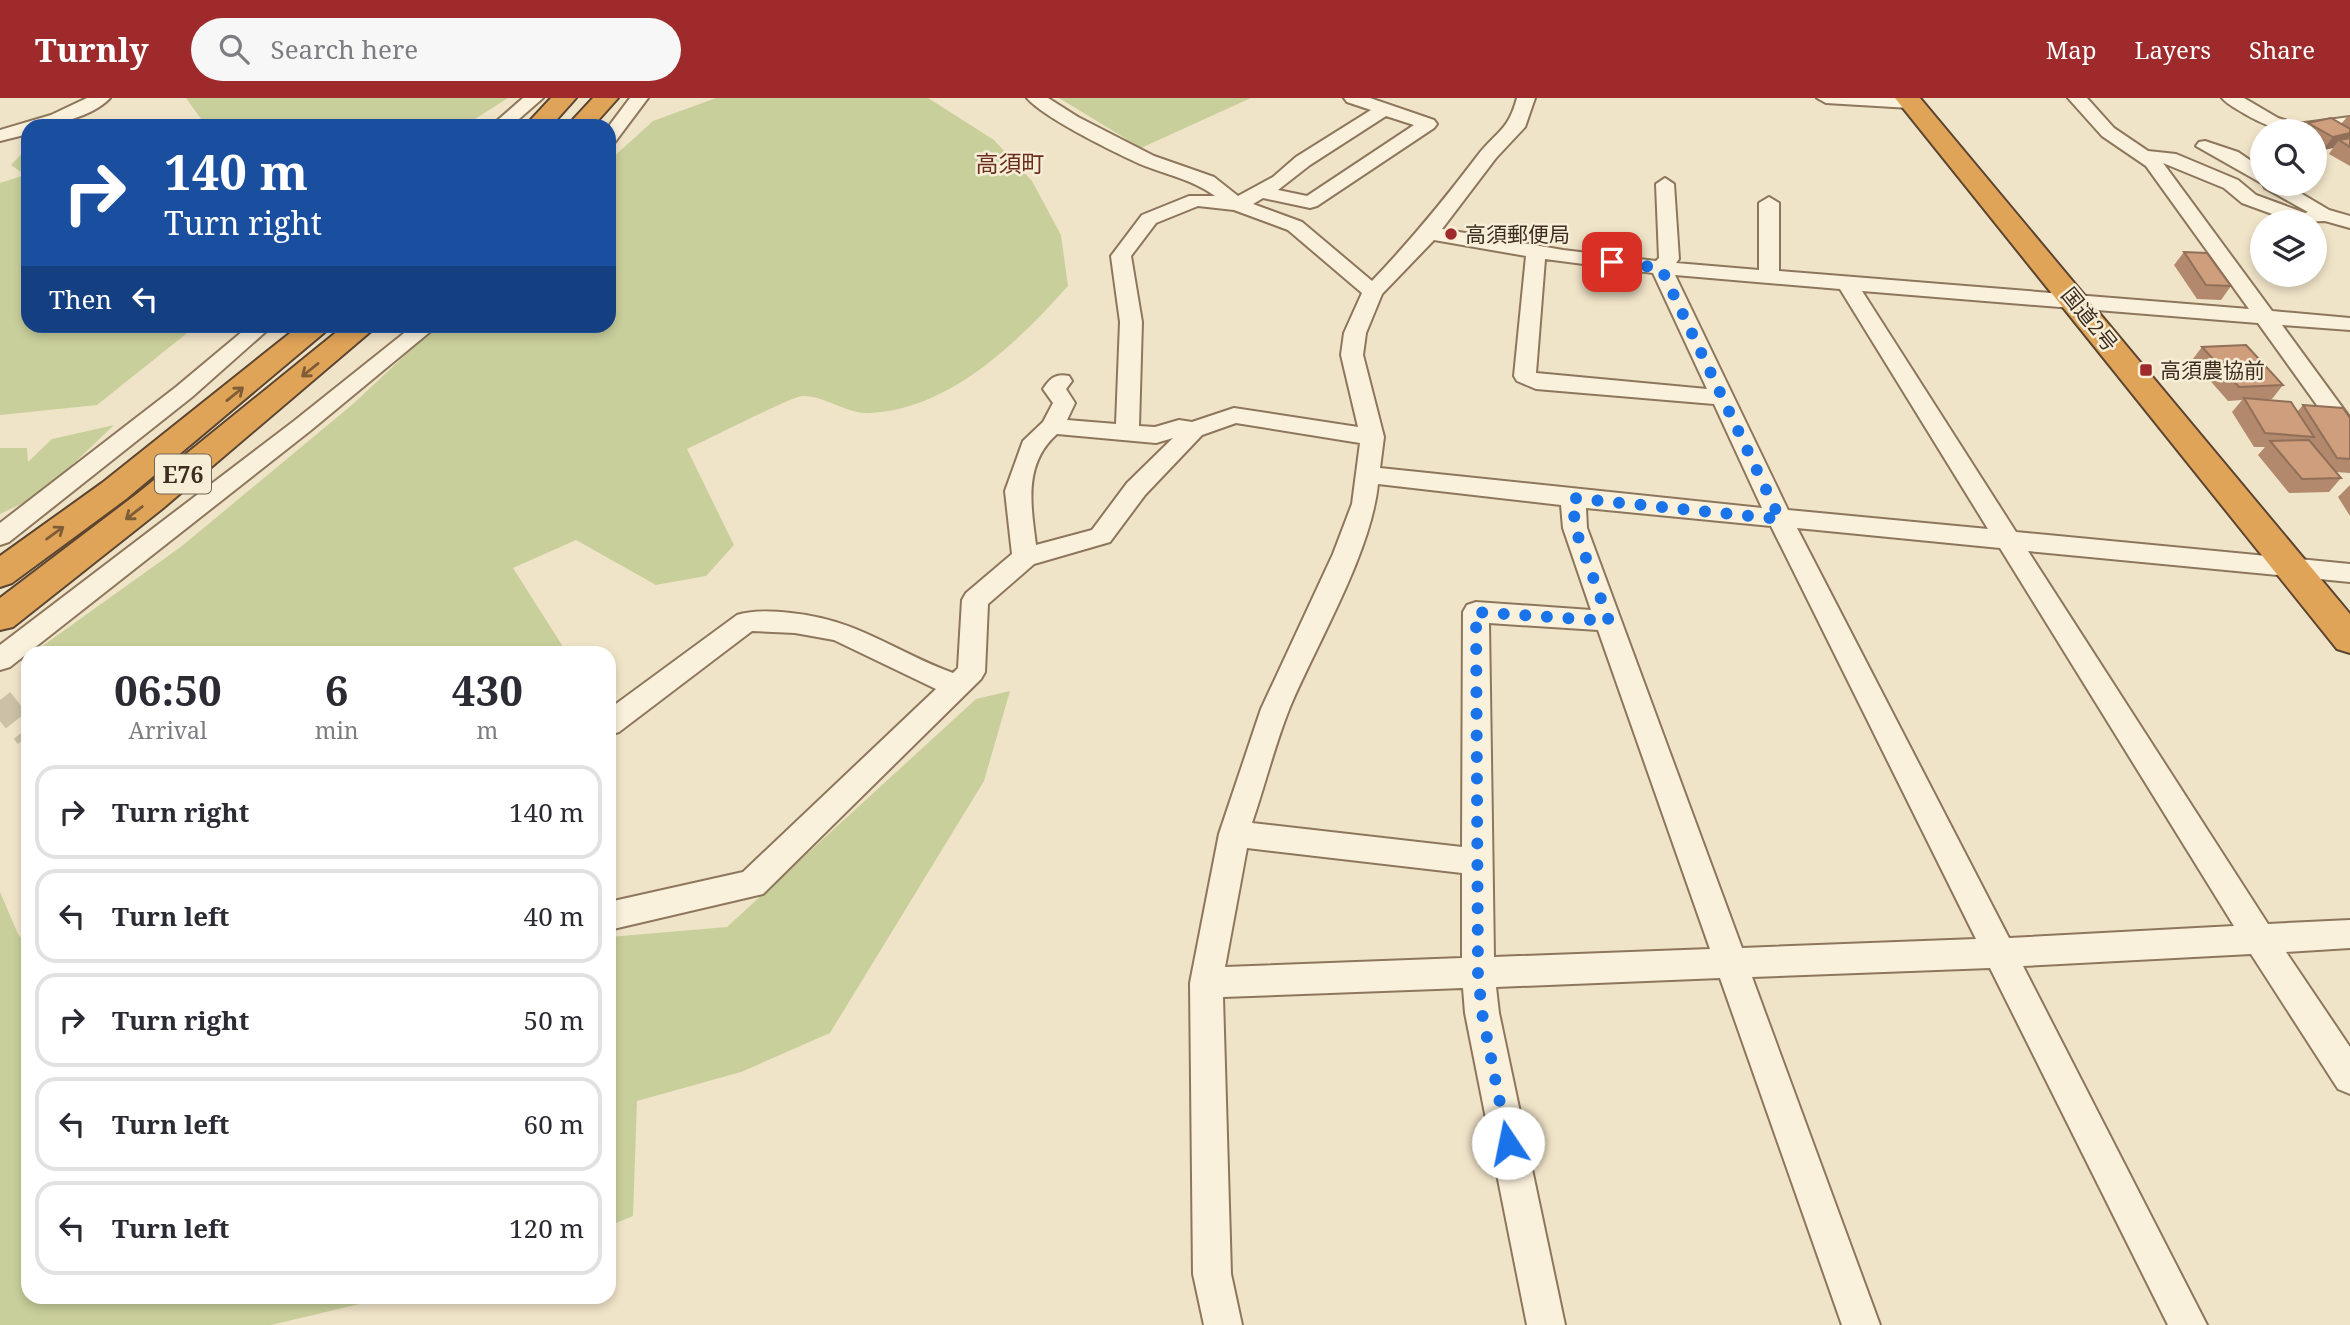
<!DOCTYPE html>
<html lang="en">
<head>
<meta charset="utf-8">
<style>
  body { margin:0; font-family:"Noto Serif","Noto Sans JP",serif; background:#f7f7f7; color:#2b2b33; height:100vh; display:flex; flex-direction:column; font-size:26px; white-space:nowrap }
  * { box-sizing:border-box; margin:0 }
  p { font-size:23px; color:#7c7c81 }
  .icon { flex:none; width:38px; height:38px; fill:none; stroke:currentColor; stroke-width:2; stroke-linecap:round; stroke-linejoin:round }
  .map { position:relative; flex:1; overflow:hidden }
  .side { position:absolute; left:21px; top:548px; width:595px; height:658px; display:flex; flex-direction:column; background:#fff; border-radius:21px; box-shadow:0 4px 10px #0003 }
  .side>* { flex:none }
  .banner { position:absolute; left:21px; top:21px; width:595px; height:214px; border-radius:21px; box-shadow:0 4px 10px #0003; background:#1a4fa0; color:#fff; overflow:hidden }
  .fabs { position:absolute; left:2250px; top:21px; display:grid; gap:14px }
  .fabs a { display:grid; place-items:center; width:77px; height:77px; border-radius:50%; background:#fff; box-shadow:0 4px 10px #0003; font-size:35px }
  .pin { position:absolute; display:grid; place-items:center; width:60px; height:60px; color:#fff; margin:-30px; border-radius:14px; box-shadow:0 4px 10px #0006 }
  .me { position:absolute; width:77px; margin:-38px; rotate:349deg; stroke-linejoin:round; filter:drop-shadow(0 0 5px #0008) }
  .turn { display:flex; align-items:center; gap:24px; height:147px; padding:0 28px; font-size:32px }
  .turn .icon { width:91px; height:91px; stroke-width:2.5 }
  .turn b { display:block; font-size:49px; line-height:60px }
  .then { display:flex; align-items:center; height:66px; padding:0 28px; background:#0003; gap:14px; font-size:26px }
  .eta { display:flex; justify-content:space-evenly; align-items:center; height:119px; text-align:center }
  .eta b { font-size:42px; font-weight:700; line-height:49px }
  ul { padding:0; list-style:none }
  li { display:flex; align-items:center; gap:21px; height:94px; margin:0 14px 10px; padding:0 14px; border:4px solid #e1e1e2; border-radius:21px }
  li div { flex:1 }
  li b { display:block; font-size:26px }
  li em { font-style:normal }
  header { display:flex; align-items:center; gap:42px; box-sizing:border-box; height:98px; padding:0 35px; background:#9e2a2b; color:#fff }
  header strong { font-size:33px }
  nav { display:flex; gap:38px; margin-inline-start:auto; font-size:24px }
  .search { width:490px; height:63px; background:#f7f7f7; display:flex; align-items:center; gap:18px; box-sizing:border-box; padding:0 24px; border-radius:38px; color:#7c7c81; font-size:26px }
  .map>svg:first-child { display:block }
</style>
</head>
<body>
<header>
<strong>Turnly</strong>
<div class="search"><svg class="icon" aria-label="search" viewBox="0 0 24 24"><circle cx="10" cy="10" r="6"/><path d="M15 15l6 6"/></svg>Search here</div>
<nav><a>Map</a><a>Layers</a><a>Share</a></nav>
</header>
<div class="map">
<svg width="2350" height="1227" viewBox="0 0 2350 1227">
  <rect width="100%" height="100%" fill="#f0e4c8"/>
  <g fill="#c9cf9b">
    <polygon points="186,0 508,0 464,28 206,28"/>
    <path d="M 716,0 L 928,0 L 994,42 L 1032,83 L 1061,137 L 1068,188 C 1017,245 951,310 871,315 C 848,317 826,298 803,298 C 792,298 705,343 687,351 L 734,447 L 706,478 L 656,487 L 576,442 L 513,470 L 567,555 L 41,555 L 41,549 L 182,448 L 353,306 L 436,228 L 609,228 L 609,63 L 653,23 Z"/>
    <polygon points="1059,0 1251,0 1141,50"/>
    <polygon points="28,49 28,228 196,228 97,307 0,317 0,85 25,77 11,67"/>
    <polygon points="114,327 68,371 70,383 0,416 0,350 27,350 28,364 52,341"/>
    <polygon points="1010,593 984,683 830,935 741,974 637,1003 633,1118 609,1128 609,839 727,829 976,601"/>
    <polygon points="0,794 18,836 28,847 28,1199 389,1199 271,1227 0,1227"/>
  </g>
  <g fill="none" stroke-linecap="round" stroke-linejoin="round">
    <polyline stroke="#ccc0a6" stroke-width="26" stroke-dasharray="26 13" stroke-linecap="butt" points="0,602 28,638"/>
    <defs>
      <g id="minor">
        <path d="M 87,0 L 110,0 C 92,19 53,28 28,28 L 28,36 L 0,43 L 0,32 L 51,17 Z"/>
        <polygon points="523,0 543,0 511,28 491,28"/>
        <polygon points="630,0 648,0 615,44 609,45 609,28"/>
        <path d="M 1027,0 L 1048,0 L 1078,19 L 1154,58 L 1214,79 L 1238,98 L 1273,79 L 1296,59 L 1371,12 L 1347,4 L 1344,0 L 1370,0 L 1434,22 L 1437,26 L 1434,30 L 1317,108 L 1310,110 L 1263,100 L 1253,106 L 1302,124 L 1372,183 C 1411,142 1444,102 1478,57 C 1498,32 1508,33 1517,0 L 1535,0 L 1525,29 L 1496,60 L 1442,131 L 1563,152 L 1656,163 L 1659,160 L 1656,86 L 1665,80 L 1674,86 L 1679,161 L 1676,165 L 1759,172 L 1759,105 L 1769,99 L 1779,105 L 1779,173 L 2249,211 L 2146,68 L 2102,38 L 2068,0 L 2087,0 L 2114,30 L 2148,53 L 2176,56 L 2238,82 L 2256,97 L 2305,115 L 2308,114 L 2265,90 L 2263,86 L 2285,86 L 2329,112 L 2350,118 L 2350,130 L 2325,123 L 2294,124 L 2242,105 L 2224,90 L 2163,65 L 2272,213 L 2350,220 L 2350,232 L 2282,227 L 2350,320 L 2350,345 L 2342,342 L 2258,225 L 1862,193 L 2016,434 L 2350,466 L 2350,484 L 2028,453 L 2268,826 L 2350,822 L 2350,850 L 2286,854 L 2350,949 L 2350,996 L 2338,991 L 2251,856 L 2023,868 L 2207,1227 L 2168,1227 L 1990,870 L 1752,879 L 1880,1227 L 1842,1227 L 1720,880 L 1496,889 L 1499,915 L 1565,1227 L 1527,1227 L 1465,915 L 1463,890 L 1223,899 L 1231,1176 L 1242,1227 L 1204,1227 L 1193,1176 L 1190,885 L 1219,736 L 1261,611 L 1333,456 L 1352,406 L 1360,345 L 1236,325 L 1202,337 L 1145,397 L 1110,444 L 1034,466 L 988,506 L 985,574 L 981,581 L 763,796 L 609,832 L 609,804 L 743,774 L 936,591 L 834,542 L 795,535 L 752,533 L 619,634 L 609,637 L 609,611 L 737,517 C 754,512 772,513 791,515 C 859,522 893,553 953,575 L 958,570 L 962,502 L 966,495 L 1012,456 L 1005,393 L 1023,343 L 1043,324 L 1053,305 L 1043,291 C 1050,280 1056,275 1069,278 L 1072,283 L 1066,291 L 1075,305 L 1067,322 L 1116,326 L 1120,224 L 1111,158 L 1142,117 L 1189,98 L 1215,98 C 1192,81 1166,77 1140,66 C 1114,54 1044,20 1027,0 ZM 1386,18 L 1414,27 L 1307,98 L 1278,92 L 1310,67 ZM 1198,108 L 1234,112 L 1288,132 L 1362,195 L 1344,235 L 1341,257 L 1358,329 L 1234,310 L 1192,324 L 1179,322 L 1155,329 L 1139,328 L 1142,224 L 1131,158 L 1156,125 ZM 1434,142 L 1526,158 L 1514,278 L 1517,283 L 1536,291 L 1714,306 L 1762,410 L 1380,370 L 1384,339 L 1363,257 L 1366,235 L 1382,196 ZM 1545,161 L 1653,175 L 1707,291 L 1536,275 ZM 1675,177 L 1840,191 L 1988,431 L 1788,412 ZM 1057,336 L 1156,345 L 1173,340 L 1127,385 L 1092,432 L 1036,447 C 1031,407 1023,366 1057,336 ZM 1378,386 L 1561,407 L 1563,430 L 1591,512 L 1476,504 L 1467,507 L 1463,514 L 1462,749 L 1252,725 C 1265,687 1275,646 1290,609 C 1318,543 1371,455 1378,386 ZM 1586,410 L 1771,428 L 1976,841 L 1742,850 L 1587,430 ZM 1797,430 L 2000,450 L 2234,828 L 2009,840 ZM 1489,525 L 1598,532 L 1710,851 L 1494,859 ZM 1247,750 L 1462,775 L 1462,860 L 1225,869 Z"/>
        <polygon points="1817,0 1911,0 1919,5 1910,10 1826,5"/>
        <path d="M 2222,0 L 2244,0 L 2278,20 L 2297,26 L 2350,19 L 2350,29 C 2307,36 2284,39 2245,16 C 2237,11 2228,7 2222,0 Z"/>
        <polygon points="2205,43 2238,54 2263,71 2263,86 2196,48 2199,44"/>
        <polygon points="249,228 272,228 192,299 9,444 0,447 0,425 176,289"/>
        <polygon points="413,228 437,228 310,333 10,569 0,572 0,547 294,323"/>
      </g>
      <g id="highway">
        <polygon points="551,0 576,0 551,28 525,28"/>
        <polygon points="593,0 618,0 593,28 567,28"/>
        <polygon points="1895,0 1920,0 2350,516 2350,555 2337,551"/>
        <polygon points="299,228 332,228 126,401 12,485 0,489 0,458 102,385"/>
        <polygon points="344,228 377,228 162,411 13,529 0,532 0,500 138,395"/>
      </g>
    </defs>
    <use href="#minor" stroke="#8d765c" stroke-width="4"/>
    <use href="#highway" stroke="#5b4430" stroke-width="4"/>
    <use href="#minor" fill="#faf1dc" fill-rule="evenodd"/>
    <use href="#highway" fill="#e0a458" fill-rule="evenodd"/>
  </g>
  <g fill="#b2896c">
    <polygon points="2350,18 2350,68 2329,56 2333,50 2323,52 2315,47 2315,33 2302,33 2308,25 2341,26 2347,19"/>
    <polygon points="2184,154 2231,188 2221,202 2197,201 2174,167"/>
    <polygon points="2202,249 2283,287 2272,301 2259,301 2297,314 2303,307 2350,320 2350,375 2336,374 2341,380 2329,394 2289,395 2258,357 2265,349 2254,349 2232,314 2242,302 2228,303 2192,262"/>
    <polygon points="2350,387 2350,418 2338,399"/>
  </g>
  <polygon fill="#916f58" points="2350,35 2350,41 2339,42 2333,50 2323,52 2333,39"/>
  <g fill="#cf9f7d" stroke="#916f58" stroke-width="2">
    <polygon points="2331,20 2350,31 2350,35 2333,39 2308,25"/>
    <polygon points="2350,40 2350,49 2339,42"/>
    <polygon points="2184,154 2207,155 2231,188 2206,187"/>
    <polygon points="2246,247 2283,287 2239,289 2202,249"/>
    <polygon points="2244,300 2291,304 2314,339 2265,335"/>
    <polygon points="2303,307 2343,310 2350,320 2350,361 2337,360"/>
    <polygon points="2309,342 2341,380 2302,381 2270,343"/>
  </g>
  <defs><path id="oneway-shaft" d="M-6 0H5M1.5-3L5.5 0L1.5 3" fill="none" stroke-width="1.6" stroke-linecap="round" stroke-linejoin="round" transform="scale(1.75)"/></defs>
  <g stroke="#7e5d36">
    <use href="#oneway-shaft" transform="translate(310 272) rotate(141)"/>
    <use href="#oneway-shaft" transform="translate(235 296) rotate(-39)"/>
    <use href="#oneway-shaft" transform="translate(134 415) rotate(142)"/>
    <use href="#oneway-shaft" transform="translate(55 435) rotate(-36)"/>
  </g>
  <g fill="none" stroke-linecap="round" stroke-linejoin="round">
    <polyline stroke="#1a73e8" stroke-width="12" stroke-dasharray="0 21.6" points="1508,1045 1482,915 1478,875 1476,514 1609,523 1575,430 1573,400 1780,421 1661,170 1612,164"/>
  </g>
  <g fill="#9e2a2b" stroke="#f7eed8" stroke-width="2.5">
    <circle cx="1451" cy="136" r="7"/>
    <rect x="2139" y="265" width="14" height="14" rx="3.5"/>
  </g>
  <g text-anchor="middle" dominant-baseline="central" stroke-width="5" stroke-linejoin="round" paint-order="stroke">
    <g font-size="21" fill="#3d2e20" stroke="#f7eed8" text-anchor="start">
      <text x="1465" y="136">高須郵便局</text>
      <text x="2160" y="272">高須農協前</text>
    </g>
    <g font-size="21" fill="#3d2e20" stroke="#f7eed8">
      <text transform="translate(2090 221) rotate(51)">国道2号</text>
    </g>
    <g font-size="23" fill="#6b2e1e" stroke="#f7eed8">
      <text x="1010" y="65">高須町</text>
    </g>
    <rect fill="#f7eed8" stroke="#756857" stroke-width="2" x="155" y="356.5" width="56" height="39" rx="5"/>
    <g font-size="23" font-weight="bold" fill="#3d2e20">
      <text x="183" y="376">E76</text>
    </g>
  </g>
</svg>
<div class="fabs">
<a><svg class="icon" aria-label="search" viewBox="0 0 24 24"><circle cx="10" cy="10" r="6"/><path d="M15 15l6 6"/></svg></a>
<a><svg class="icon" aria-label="layers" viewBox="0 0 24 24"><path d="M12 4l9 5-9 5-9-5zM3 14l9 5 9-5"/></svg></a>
</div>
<div class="pin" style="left:1612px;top:164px;background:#d93025"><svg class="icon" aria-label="arrive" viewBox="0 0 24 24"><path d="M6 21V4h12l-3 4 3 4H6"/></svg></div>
<svg class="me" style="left:1508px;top:1045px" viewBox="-20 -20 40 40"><circle r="19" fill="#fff"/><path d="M0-13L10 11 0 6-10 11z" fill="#1a73e8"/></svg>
<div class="banner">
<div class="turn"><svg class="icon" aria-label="right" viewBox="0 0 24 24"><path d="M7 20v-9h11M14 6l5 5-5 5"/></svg><div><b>140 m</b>Turn right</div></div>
<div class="then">Then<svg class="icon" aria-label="left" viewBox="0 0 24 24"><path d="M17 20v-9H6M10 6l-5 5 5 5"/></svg></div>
</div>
<section class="side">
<div class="eta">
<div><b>06:50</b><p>Arrival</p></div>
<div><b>6</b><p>min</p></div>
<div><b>430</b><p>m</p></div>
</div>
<ul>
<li><svg class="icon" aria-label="right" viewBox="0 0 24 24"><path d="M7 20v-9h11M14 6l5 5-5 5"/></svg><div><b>Turn right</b></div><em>140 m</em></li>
<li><svg class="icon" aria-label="left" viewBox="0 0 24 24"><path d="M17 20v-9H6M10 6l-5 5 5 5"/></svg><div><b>Turn left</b></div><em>40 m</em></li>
<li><svg class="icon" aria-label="right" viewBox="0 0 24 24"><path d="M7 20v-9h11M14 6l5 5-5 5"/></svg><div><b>Turn right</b></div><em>50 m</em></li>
<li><svg class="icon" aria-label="left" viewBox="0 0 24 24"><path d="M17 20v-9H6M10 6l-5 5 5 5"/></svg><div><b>Turn left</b></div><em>60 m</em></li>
<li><svg class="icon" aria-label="left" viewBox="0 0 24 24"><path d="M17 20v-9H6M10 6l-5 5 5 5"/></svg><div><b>Turn left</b></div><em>120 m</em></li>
</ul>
</section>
</div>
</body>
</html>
